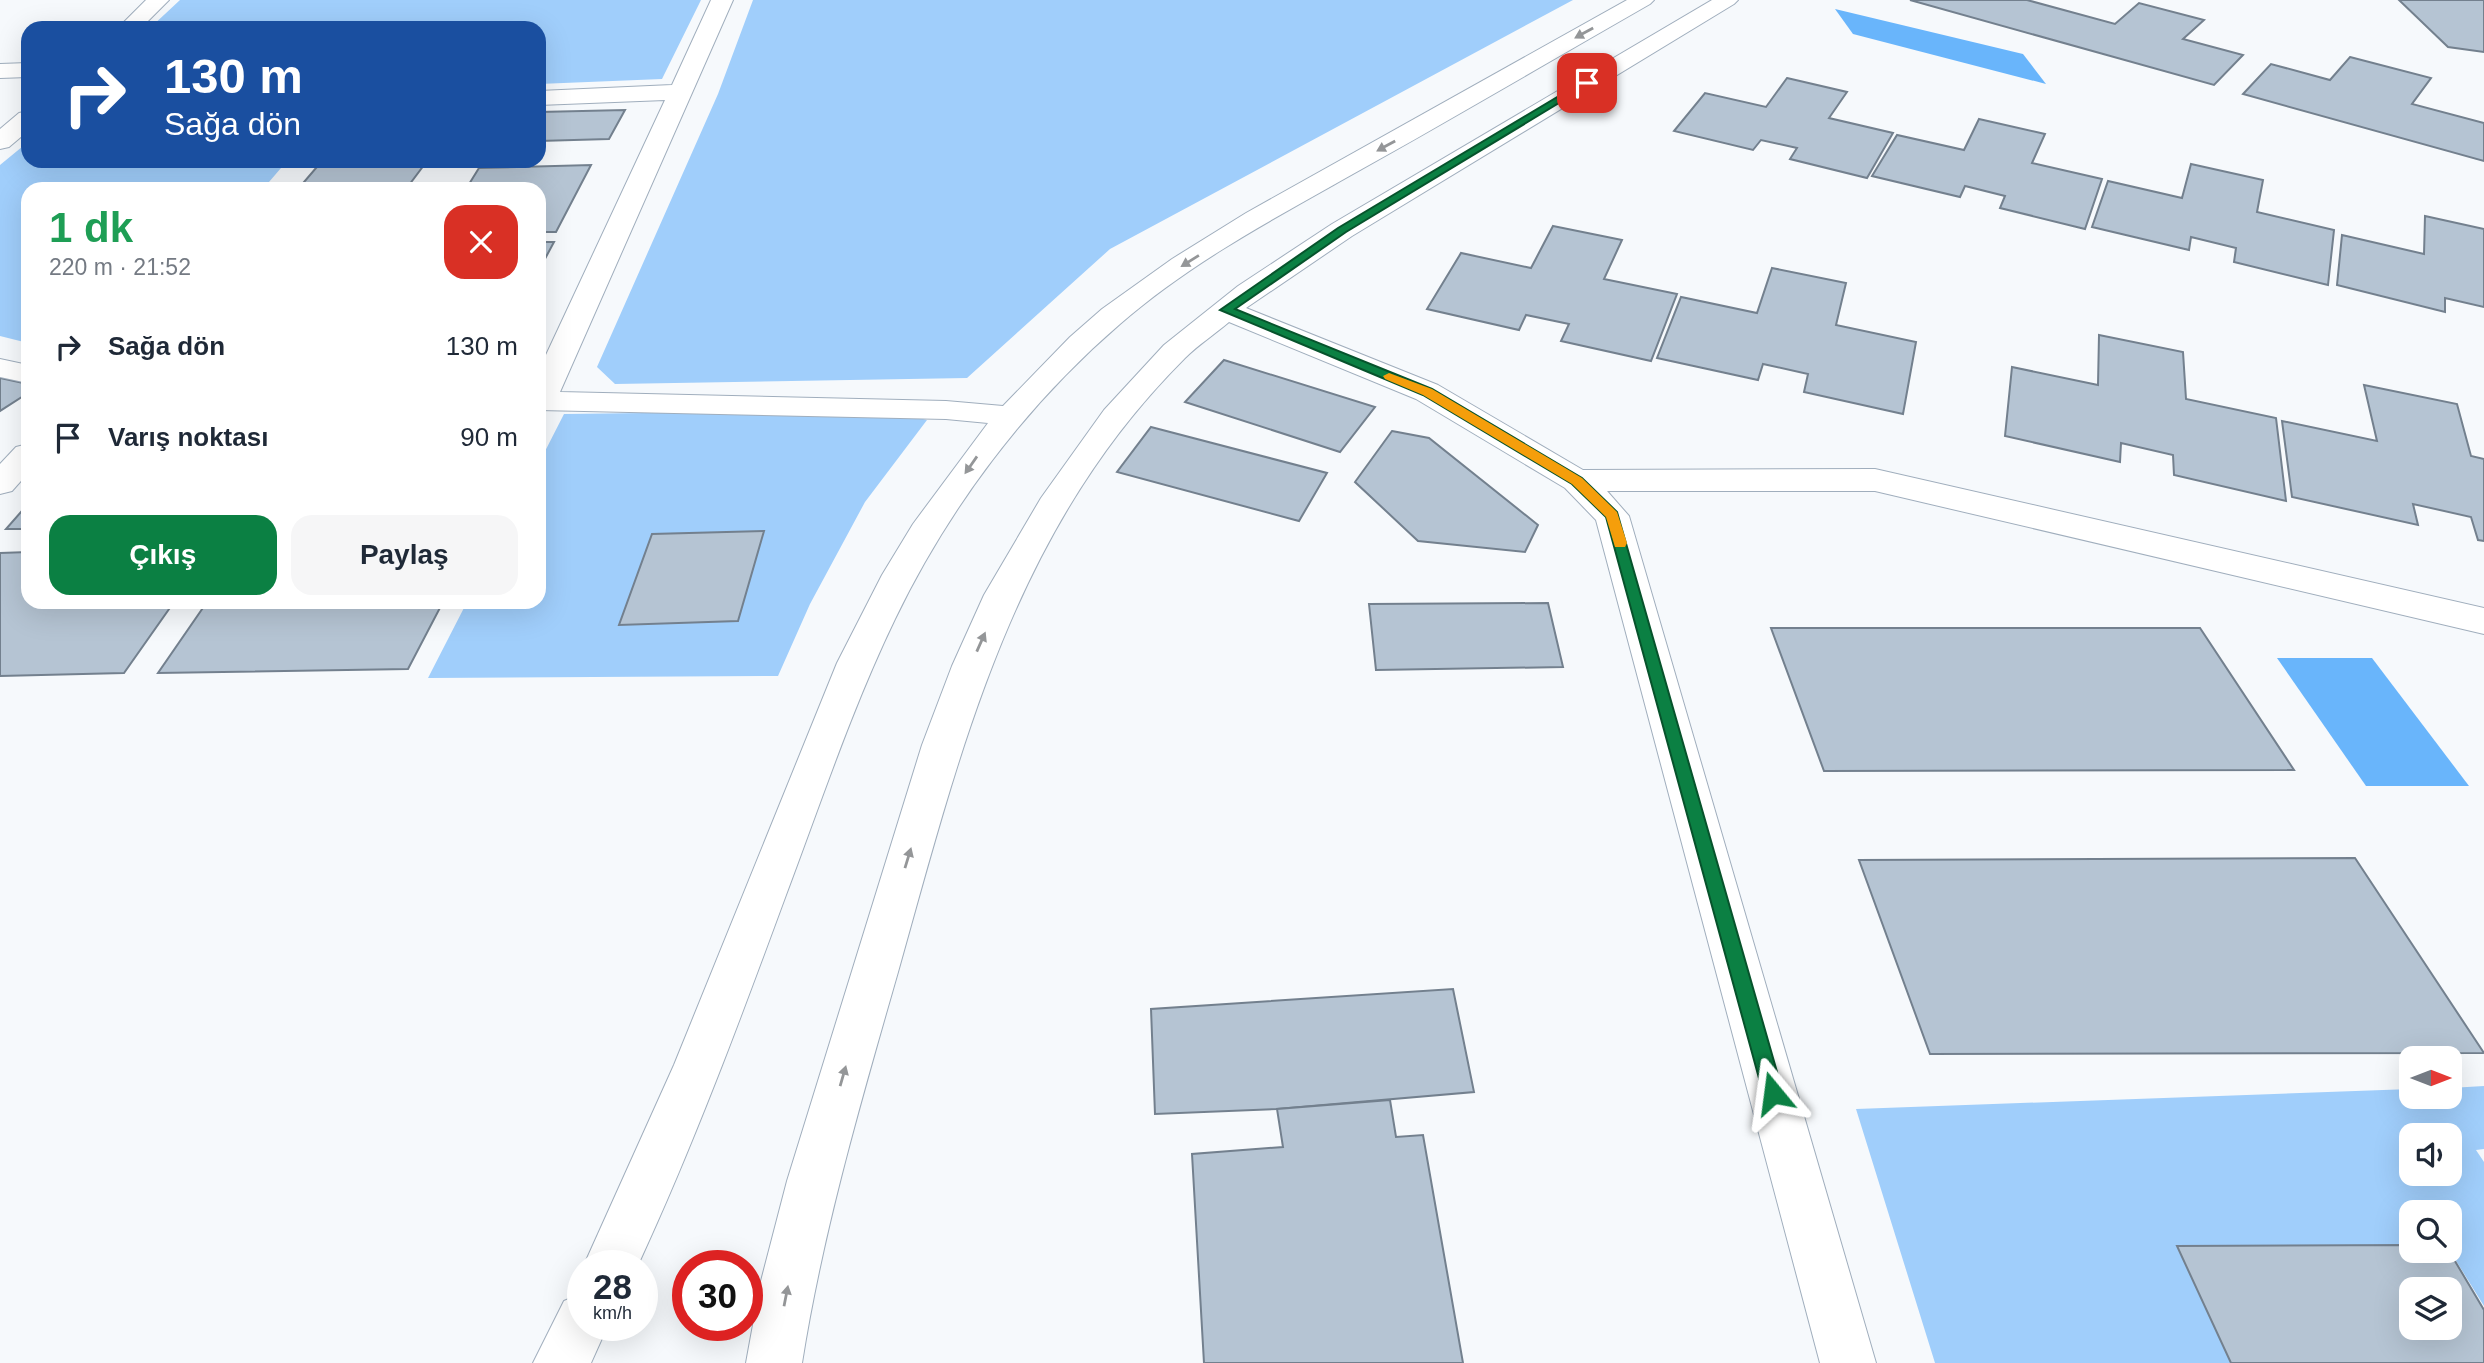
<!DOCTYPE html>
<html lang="tr">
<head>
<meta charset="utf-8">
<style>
  body { margin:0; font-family:Helvetica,sans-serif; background:#f6f6f7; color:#1f2937; height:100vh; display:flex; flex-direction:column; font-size:26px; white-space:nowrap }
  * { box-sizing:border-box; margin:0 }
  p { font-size:23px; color:#747a83 }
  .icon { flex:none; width:38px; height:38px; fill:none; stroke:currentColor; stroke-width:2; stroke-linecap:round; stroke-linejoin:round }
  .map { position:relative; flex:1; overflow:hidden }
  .sheet { position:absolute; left:21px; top:182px; width:525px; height:427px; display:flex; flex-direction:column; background:#fff; border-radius:21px; box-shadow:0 7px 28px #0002 }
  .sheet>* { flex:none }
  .banner { position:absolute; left:21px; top:21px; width:525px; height:147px; border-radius:21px; box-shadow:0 7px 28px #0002; background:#1a4fa0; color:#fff; overflow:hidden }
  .needle { width:46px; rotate:90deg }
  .controls { position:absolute; left:2399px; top:1046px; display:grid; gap:14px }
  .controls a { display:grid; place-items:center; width:63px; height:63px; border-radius:14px; background:#fff; box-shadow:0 7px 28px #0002; font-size:35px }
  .speed { position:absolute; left:567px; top:1250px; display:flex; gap:14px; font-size:35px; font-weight:700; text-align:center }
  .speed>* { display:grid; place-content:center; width:91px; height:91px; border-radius:50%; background:#fff; box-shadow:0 7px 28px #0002; line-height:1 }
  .speed small { font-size:18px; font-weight:400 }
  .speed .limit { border:10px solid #d22; background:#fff; color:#111 }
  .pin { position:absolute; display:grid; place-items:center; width:60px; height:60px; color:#fff; margin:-30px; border-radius:14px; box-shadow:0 4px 10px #0006 }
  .me { position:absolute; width:77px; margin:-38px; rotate:344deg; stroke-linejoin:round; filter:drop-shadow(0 0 5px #0008) }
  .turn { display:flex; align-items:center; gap:24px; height:147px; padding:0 28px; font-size:32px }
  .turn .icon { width:91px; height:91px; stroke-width:2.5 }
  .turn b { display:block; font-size:49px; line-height:60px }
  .round { display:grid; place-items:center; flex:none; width:74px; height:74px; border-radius:21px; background:#f6f6f7 }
  .summary { display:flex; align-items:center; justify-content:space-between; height:119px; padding:0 28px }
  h1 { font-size:42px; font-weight:600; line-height:52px; color:#1e9e55 }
  .button { display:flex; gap:14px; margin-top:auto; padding:14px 28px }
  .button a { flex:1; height:80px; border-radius:21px; background:#0b8043; color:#fff; font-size:28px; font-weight:600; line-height:80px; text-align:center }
  .button a+a { background:#f6f6f7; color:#1f2937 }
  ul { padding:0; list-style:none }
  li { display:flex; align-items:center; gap:21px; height:91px; padding:0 28px }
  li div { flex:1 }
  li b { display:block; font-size:26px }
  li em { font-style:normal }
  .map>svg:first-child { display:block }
</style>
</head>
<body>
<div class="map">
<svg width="2484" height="1363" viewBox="0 0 2484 1363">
  <rect width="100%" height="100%" fill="#f6f9fc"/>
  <g fill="#a0cefb" fill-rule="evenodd">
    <polygon points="180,0 701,0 662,79 539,84 539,28 150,28"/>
    <polygon points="753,0 1573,0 1110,249 967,378 615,384 597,367 718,94"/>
    <polygon points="28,142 28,161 287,161 263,189 28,189 28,343 0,336 0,165"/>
    <polygon points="887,410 927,420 865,502 810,604 778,676 428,678 467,602 539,602 539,463 564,414"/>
    <path d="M 2484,1086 L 2484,1149 L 2476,1150 L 2484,1162 L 2484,1306 L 2450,1251 L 2450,1213 L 2412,1213 L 2411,1245 L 2177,1246 L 2231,1363 L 1935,1363 L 1856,1109 L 2411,1089 L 2412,1097 L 2450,1097 L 2450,1088 ZM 2412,1136 L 2450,1136 L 2450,1174 L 2412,1174 Z"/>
  </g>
  <g fill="#69b5fb">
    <polygon points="1835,9 2023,54 2046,84 1853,34"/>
    <polygon points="2277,658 2372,658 2469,786 2366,786"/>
  </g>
  <g fill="#b5c4d3" stroke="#73808e" stroke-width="2" fill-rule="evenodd">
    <polygon points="1910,0 2027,0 2115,24 2139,3 2204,20 2183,39 2243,55 2214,85"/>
    <polygon points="2399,0 2484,0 2484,52 2448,47"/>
    <polygon points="2350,57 2431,78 2412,104 2484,123 2484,161 2243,94 2271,64 2330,80"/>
    <polygon points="1787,78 1847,92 1829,118 1893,133 1867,178 1790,159 1797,148 1761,140 1753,150 1674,131 1705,93 1766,107"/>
    <polygon points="625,110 609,139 539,141 539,112"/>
    <polygon points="1979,119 2045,134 2032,163 2102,179 2085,229 2000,208 2005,196 1965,186 1960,197 1872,176 1897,135 1964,150"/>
    <polygon points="322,161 427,161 406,189 298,189"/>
    <polygon points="2191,164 2263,180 2257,212 2334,230 2328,285 2234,262 2236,248 2191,237 2189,250 2092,227 2108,181 2182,198"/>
    <polygon points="591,165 556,232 539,232 539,189 466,189 479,168"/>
    <polygon points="2425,216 2484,229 2484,307 2445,298 2445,312 2337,285 2342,235 2424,254"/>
    <polygon points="1553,226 1622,240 1604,279 1677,294 1651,361 1561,341 1569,324 1526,315 1519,330 1427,309 1461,253 1531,268"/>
    <polygon points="539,242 554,242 539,270"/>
    <polygon points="1772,268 1846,283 1836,325 1916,342 1903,414 1804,392 1808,374 1763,364 1758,380 1657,358 1681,297 1757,313"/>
    <polygon points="2099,335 2183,352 2186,399 2276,418 2286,501 2174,475 2173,455 2121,443 2120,462 2005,436 2012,367 2098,385"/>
    <polygon points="1224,360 1375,407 1340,452 1185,402"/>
    <polygon points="0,378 28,384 28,393 0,411"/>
    <polygon points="2364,385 2457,404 2471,456 2484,459 2484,541 2478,540 2471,517 2413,504 2418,525 2292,497 2282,421 2377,441"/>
    <polygon points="1151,427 1327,473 1299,521 1117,472"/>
    <polygon points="1392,431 1429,438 1538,525 1525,552 1418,541 1355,482"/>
    <polygon points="28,504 28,529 6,529"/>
    <polygon points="764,531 738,621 619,625 652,534"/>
    <polygon points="28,552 28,602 174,602 124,673 0,676 0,553"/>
    <polygon points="207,602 443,602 408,669 158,673"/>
    <polygon points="1548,603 1563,667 1376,670 1369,604"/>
    <polygon points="1771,628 2200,628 2294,770 1824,771"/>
    <polygon points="2355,858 2484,1053 1930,1054 1859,860"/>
    <polygon points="1453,989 1474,1092 1277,1109 1155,1114 1151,1009"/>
    <polygon points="1390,1100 1396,1137 1423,1135 1463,1363 1204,1363 1192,1154 1283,1147 1277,1109"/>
    <path d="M 2412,1245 L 2412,1251 L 2449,1251 L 2484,1310 L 2484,1363 L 2231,1363 L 2177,1246 ZM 2412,1290 L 2450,1290 L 2450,1328 L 2412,1328 Z"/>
  </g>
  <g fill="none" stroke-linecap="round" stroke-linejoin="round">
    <defs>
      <g id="minor">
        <polygon points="146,0 169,0 141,28 118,28"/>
        <path d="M 711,0 L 733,0 L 560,392 L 946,401 L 1003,406 L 1070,337 L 1102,309 L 1172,259 L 1246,213 L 1627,0 L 1654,0 L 1650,4 C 1559,56 1469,109 1378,160 C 1290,210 1197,257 1120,324 C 1026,405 949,507 895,619 C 852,708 821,802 786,895 C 740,1020 694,1144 638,1265 L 584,1265 L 674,1065 L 837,663 L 882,575 L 913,524 L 988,423 L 946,419 L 539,410 L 539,370 L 665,100 L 539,105 L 539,91 L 672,85 Z"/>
        <path d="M 1712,0 L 1738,0 L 1734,4 L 1352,236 L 1246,308 L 1438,385 L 1583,470 L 1875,469 L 2484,608 L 2484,634 L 1875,491 L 1607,491 L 1629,516 L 1876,1363 L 1820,1363 L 1596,520 L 1565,488 L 1416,399 L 1229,322 C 1215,334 1198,345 1185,358 C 1013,529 961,748 898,972 C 861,1101 823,1230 802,1363 L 746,1363 L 761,1281 L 787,1181 L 922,745 L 952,666 L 984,595 L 1041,498 L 1104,410 L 1164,345 L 1238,286 L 1332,224 Z"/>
        <polygon points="28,63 28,77 0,78 0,64"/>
        <polygon points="28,111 28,131 9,147 0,149 0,129 19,113"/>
        <polygon points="0,359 28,365 28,383 0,377"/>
        <polygon points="28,444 28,473 12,491 0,494 0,464 16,447"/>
        <polygon points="583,1293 583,1325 608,1325 591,1363 533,1363 564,1301"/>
      </g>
    </defs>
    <use href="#minor" stroke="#a0aebd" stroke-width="2"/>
    <use href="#minor" fill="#fff" fill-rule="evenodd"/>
  </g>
  <defs><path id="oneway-solid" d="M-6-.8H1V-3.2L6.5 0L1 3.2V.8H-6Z" transform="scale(1.75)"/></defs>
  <g fill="#949698">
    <use href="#oneway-solid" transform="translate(1584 33) rotate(151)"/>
    <use href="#oneway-solid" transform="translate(1386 146) rotate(151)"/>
    <use href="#oneway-solid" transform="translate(1190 261) rotate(148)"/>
    <use href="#oneway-solid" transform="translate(971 465) rotate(125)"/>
    <use href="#oneway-solid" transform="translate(981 642) rotate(-66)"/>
    <use href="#oneway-solid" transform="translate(908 858) rotate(-73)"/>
    <use href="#oneway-solid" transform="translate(843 1076) rotate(-74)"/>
    <use href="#oneway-solid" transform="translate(786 1296) rotate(-79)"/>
  </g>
  <polygon fill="#0b8043" stroke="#07532c" stroke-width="2" points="1584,81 1592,83 1346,232 1235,309 1432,389 1582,478 1617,512 1783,1093 1780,1100 1773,1103 1766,1100 1763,1093 1606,517 1572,484 1423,395 1220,310 1338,228"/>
  <polygon fill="#f59e0b" points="1389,373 1432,389 1582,478 1617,512 1627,543 1625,547 1615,547 1606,517 1572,484 1423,395 1385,379 1383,376"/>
</svg>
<div class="controls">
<a><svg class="needle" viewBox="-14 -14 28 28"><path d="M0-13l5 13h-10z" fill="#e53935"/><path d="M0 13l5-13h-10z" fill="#747a83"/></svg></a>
<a><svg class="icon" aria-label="sound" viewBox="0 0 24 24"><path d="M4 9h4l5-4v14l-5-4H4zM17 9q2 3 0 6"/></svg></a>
<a><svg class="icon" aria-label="search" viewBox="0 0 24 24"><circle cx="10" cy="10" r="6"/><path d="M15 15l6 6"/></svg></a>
<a><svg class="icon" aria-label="layers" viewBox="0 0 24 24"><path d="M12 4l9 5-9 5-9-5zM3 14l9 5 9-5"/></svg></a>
</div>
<div class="speed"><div>28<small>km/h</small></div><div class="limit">30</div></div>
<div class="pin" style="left:1587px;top:83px;background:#d93025"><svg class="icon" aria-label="arrive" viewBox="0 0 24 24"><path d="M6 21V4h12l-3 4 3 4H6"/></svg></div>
<svg class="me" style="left:1773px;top:1093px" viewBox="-20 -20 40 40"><path d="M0-17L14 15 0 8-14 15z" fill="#0b8043" stroke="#fff" stroke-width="4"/></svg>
<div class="banner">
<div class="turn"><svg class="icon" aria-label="right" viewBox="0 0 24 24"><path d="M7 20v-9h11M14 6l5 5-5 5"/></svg><div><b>130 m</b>Sağa dön</div></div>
</div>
<section class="sheet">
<div class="summary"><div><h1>1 dk</h1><p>220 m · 21:52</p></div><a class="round" style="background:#d93025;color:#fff"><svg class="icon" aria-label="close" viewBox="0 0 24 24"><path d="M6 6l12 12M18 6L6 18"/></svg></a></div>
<ul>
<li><svg class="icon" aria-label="right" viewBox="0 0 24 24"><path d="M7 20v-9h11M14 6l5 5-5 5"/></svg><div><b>Sağa dön</b></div><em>130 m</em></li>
<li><svg class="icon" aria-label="arrive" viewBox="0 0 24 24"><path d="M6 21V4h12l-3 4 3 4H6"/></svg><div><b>Varış noktası</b></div><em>90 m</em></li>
</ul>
<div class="button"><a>Çıkış</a><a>Paylaş</a></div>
</section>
</div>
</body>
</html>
